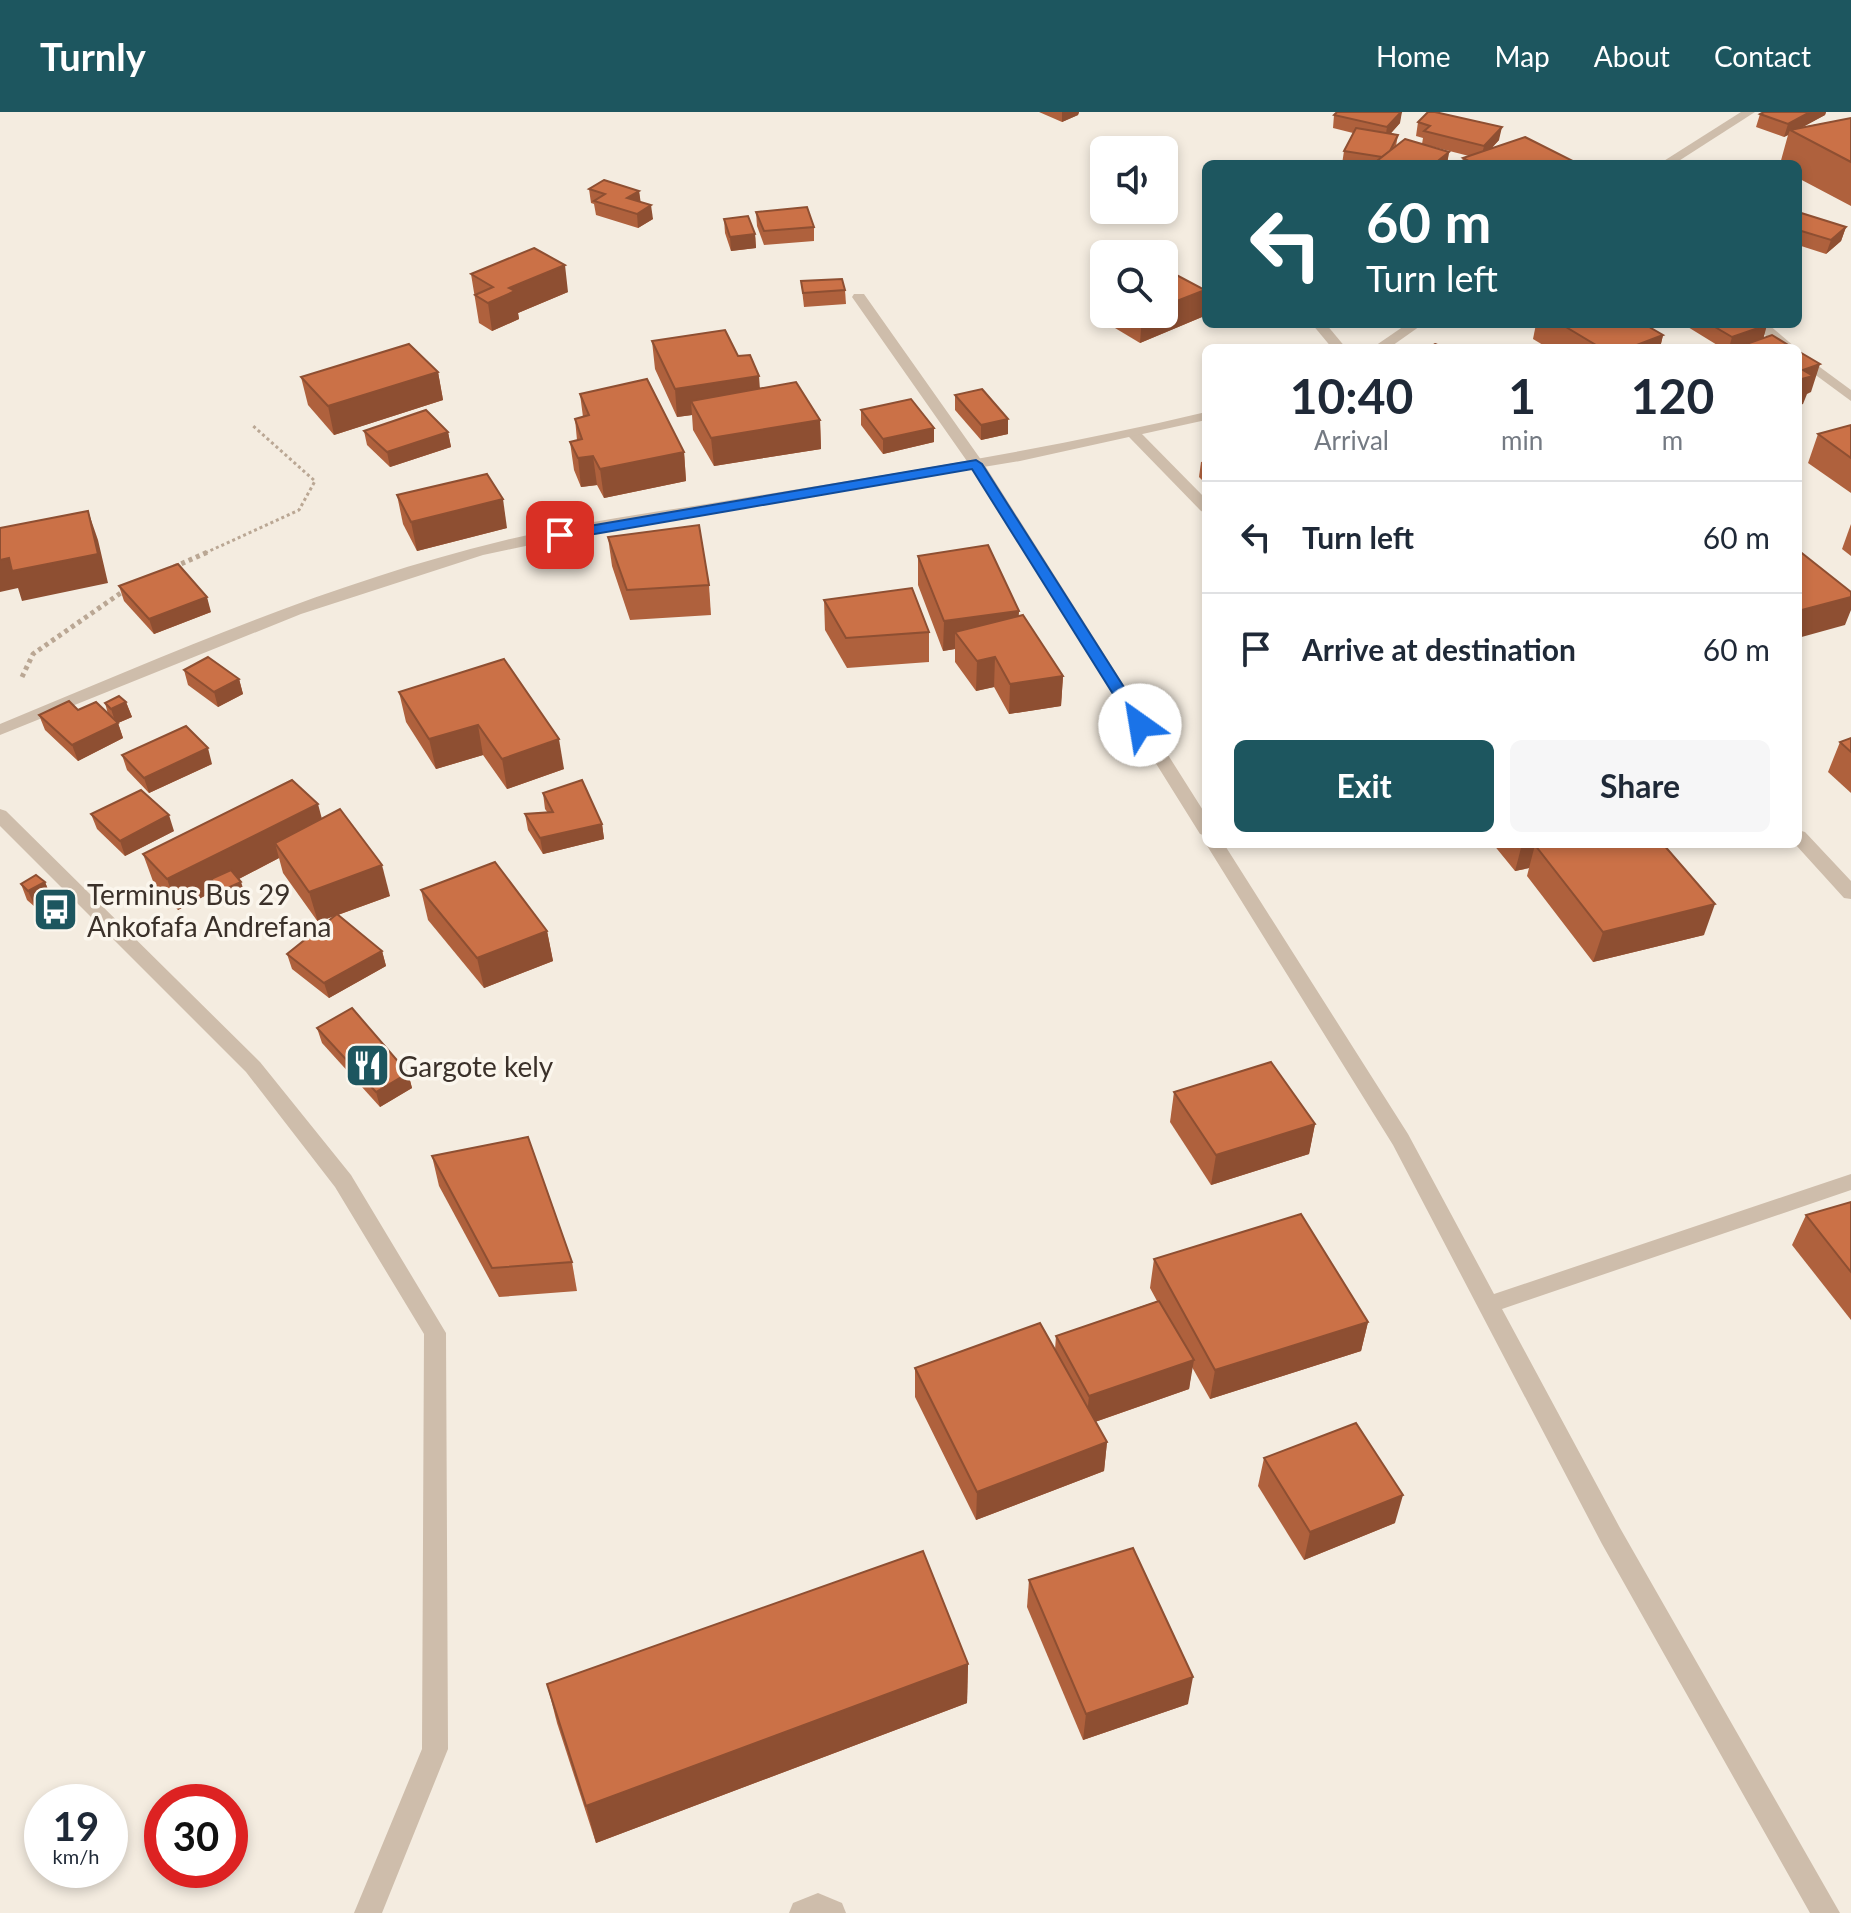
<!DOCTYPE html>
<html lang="en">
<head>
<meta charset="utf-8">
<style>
  body { margin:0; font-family:Lato,sans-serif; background:#f6f6f7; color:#1f2937; height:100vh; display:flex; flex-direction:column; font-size:30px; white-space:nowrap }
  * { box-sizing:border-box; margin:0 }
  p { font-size:26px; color:#747a83 }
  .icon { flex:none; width:44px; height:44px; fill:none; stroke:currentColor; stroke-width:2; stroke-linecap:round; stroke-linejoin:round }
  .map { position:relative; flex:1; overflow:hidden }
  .side { position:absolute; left:1202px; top:232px; width:600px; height:504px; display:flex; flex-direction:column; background:#fff; border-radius:12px; box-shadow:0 4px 12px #0003 }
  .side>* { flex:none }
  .banner { position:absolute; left:1202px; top:48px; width:600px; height:168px; border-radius:12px; box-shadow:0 4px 12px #0003; background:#1d565f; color:#fff; overflow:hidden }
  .fabs { position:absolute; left:1090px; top:24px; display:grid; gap:16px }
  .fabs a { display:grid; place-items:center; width:88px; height:88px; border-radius:12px; background:#fff; box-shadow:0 4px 12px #0003; font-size:40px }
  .speed { position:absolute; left:24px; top:1672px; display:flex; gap:16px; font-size:40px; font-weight:700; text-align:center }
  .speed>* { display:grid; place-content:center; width:104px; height:104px; border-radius:50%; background:#fff; box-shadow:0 4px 12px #0003; line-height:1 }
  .speed small { font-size:20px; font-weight:400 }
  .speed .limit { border:12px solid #d22; background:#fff; color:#111 }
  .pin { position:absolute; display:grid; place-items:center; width:68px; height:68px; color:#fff; margin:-34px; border-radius:16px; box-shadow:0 4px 12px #0006 }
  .me { position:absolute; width:88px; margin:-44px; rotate:328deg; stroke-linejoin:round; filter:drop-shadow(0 0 6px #0008) }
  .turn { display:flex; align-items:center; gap:28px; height:168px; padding:0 32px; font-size:36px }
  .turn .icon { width:104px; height:104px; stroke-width:2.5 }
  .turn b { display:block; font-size:56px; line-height:68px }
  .eta { display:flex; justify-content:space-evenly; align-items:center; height:136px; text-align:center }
  .eta b { font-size:48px; font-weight:700; line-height:56px }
  .primary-button { display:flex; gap:16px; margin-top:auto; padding:16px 32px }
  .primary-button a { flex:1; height:92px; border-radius:12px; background:#1d565f; color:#fff; font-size:32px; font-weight:700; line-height:92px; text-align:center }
  .primary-button a+a { background:#f6f6f7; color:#1f2937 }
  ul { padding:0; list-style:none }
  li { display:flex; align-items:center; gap:24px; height:112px; padding:0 32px; border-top:2px solid #e0e1e3 }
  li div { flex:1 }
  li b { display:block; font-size:30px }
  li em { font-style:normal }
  header { display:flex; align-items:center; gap:48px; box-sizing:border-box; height:112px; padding:0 40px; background:#1d565f; color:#fff }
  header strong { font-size:38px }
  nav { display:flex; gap:44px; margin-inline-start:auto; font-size:28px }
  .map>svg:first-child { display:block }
</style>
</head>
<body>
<header>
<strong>Turnly</strong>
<nav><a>Home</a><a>Map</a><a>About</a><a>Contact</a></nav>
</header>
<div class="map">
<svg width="1851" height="1801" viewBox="0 0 1851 1801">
  <rect width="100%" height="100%" fill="#f4ece0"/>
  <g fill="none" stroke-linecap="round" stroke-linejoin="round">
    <polyline stroke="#baa794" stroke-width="3" stroke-dasharray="3 3" stroke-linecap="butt" points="205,441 299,398 315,369 252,313"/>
    <g stroke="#baa794" stroke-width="5" stroke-dasharray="4 4" stroke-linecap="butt">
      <polyline points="174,455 210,439"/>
      <polyline points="22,565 33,542 125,478"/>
    </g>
    <g fill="#cebdab" fill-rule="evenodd">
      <polygon points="1312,212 1326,212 1346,236 1332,236"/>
      <polygon points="1134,318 1139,319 1206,387 1206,401 1201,399 1129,325 1127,322"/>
      <polygon points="818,1781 842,1791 846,1801 789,1801 793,1791"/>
    </g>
    <g fill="#cebdab" fill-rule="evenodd">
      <polygon points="854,182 864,182 984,352 1206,703 1206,724 1200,722 969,352 852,185"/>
      <polygon points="1752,212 1768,212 1796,236 1780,236"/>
      <polygon points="1798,239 1851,278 1851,289 1798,250"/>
      <polygon points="1798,718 1805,720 1851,769 1851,787 1844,786 1795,732 1798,732"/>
      <polygon points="1206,732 1224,732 1408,1022 1494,1182 1851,1062 1851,1078 1502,1197 1620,1416 1840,1801 1810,1801 1602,1432 1393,1033"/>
    </g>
    <g fill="#cebdab" fill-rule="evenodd">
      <polygon points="1741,0 1755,0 1674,52 1659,52"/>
      <polygon points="1407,212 1423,212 1389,236 1372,236"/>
      <path d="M 1206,300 L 1206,308 L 1020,349 L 591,420 L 483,443 L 301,502 L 0,623 L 0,612 C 164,544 328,471 502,429 C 583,409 666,399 749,385 C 902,360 1055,336 1206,300 Z"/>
      <polygon points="0,697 6,699 260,950 351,1063 446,1221 448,1637 382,1801 354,1801 422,1637 424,1222 335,1075 246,960 0,714"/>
    </g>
  </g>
  <g fill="#af613d">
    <polygon points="1039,0 1079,0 1078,3 1062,10"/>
    <polygon points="1764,0 1826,0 1825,3 1802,15 1851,6 1851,94 1798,66 1798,52 1780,52 1788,23 1784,25 1756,15 1760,2"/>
    <polygon points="1334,3 1400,11 1391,21 1398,23 1396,34 1422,32 1423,26 1416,24 1418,10 1499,28 1491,37 1573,49 1572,52 1461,52 1463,46 1469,44 1426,33 1449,40 1447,52 1342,52 1344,39 1353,21 1333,16"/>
    <polygon points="589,77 639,79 640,90 653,107 638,116 596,103 594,92 591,91"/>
    <polygon points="756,100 814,115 814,129 764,133 757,114"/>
    <polygon points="1798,100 1846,115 1841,129 1826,142 1798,133"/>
    <polygon points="724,107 755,122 756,136 731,139 725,121"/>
    <polygon points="471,162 568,180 518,201 519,207 492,219 479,211"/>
    <polygon points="801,169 845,178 846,192 804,195"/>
    <polygon points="1105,202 1164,202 1202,205 1140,231 1105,210"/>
    <polygon points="1536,212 1644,212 1663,223 1660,236 1548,236 1533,227"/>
    <polygon points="1683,212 1765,212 1763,226 1793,236 1722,236"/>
    <polygon points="652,229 738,244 760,276 820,308 821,337 714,354 693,318 692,303 677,305 655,257"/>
    <polygon points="438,260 443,288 334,323 308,293 301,265"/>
    <polygon points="580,282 684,340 686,369 604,386 597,373 581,375 574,358 570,330 577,328 575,307 583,305"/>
    <polygon points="955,283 1008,322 981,328 955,298"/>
    <polygon points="861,298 934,330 883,342 861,313"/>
    <polygon points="1851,313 1851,381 1808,351 1818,322"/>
    <polygon points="364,319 448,320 451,335 390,355 367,333"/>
    <polygon points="1206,349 1206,372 1199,365 1201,350"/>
    <polygon points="397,383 507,416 417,439 403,412"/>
    <polygon points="1851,412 1851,444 1842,437"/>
    <polygon points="608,425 709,473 711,503 630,508 612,454"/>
    <polygon points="918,444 1019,499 1018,504 1063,564 1061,594 1009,602 994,575 976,579 955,550 955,537 943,539 918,473"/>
    <polygon points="119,474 211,500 154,522 124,489"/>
    <polygon points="824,488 929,520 929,550 847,556 825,518"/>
    <polygon points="504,547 564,657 507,677 483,643 436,657 406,610 399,580"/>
    <polygon points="184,558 239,567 243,582 218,595 188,573"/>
    <polygon points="126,590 132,605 118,611 123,626 78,649 45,618 39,603 78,598 108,602 105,591"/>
    <polygon points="1851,626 1851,681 1828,660 1840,630"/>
    <polygon points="122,643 212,652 149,681 127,658"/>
    <polygon points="543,681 602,712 604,727 543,742 528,718 525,702 548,701 545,697"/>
    <polygon points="91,702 174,719 125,744 97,717"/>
    <polygon points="322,706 390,784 338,803 382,839 386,854 329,886 292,857 287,842 334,804 318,810 283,761 279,746 239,767 246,785 226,794 216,782 214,779 178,798 154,772 143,742"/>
    <polygon points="1493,732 1663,732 1704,823 1593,850 1527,764 1529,756 1515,759"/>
    <polygon points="45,770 51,785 35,795 27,788 21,772"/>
    <polygon points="421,778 547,819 553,849 484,876 428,808"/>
    <polygon points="317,916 408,961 412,976 380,995 322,931"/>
    <polygon points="1174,980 1315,1012 1309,1042 1211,1073 1170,1010"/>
    <polygon points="432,1044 572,1150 577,1179 499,1185 439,1074"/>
    <polygon points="1851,1090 1851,1208 1792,1133 1806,1103"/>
    <polygon points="1154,1147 1368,1210 1361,1239 1210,1287 1192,1255 1189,1277 1095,1310 1107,1330 1104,1359 976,1408 915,1285 915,1256 1055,1238 1056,1224 1157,1189 1150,1176"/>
    <polygon points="1264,1346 1395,1411 1304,1448 1258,1374"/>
    <polygon points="1029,1468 1188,1592 1083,1628 1027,1495"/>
    <polygon points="968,1552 967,1591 596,1731 557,1611 547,1572"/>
  </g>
  <g fill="#8e4f32">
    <polygon points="1062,0 1079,0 1078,3 1062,10"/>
    <polygon points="1394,0 1402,0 1400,11 1385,28 1387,15"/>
    <polygon points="1810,0 1826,0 1825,3 1794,20 1790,18 1788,23 1784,25 1788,12"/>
    <polygon points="1502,15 1499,28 1481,47 1484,34"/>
    <polygon points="1449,40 1447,52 1434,52"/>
    <polygon points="639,79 641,92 627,86"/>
    <polygon points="651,93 653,107 638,116 637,102"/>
    <polygon points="1846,115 1841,129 1826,142 1831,128"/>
    <polygon points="755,122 756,136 731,139 730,125"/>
    <polygon points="565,153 568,180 518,201 519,207 492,219 488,191 509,176"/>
    <polygon points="1205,178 1202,205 1140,231 1142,203 1145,202 1164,202 1164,194"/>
    <polygon points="1767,213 1763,228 1738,236 1729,236 1732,225"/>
    <polygon points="1663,223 1660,236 1629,236"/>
    <polygon points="1820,252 1811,280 1807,282 1803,292 1798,294 1798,268 1803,258"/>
    <polygon points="438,260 443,288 334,323 328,294"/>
    <polygon points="759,264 761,292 691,289 692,303 677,305 675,277"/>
    <polygon points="1008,307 1008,322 981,328 981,313"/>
    <polygon points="820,308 821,337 714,354 711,326"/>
    <polygon points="934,316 934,330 883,342 883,327"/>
    <polygon points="448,320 451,335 390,355 387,340"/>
    <polygon points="684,340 686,369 604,386 600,357"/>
    <polygon points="593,344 597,373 581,375 578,346"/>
    <polygon points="503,387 507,416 417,439 411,410"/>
    <polygon points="88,399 98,428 108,471 22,489 18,476 0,480 0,448"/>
    <polygon points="207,485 211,500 154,522 149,507"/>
    <polygon points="1851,485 1851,498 1845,513 1798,526 1798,499"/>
    <polygon points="1019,499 1017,529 955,520 955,537 943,539 944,509"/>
    <polygon points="995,545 994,575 976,579 977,549"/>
    <polygon points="1063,564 1061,594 1009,602 1010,572"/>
    <polygon points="239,567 243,582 218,595 214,580"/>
    <polygon points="126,590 132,605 118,611 123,626 78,649 72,633 116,612 111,597"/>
    <polygon points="478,613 483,643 436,657 429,627"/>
    <polygon points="559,627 564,657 507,677 502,647"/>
    <polygon points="208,636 212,652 149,681 144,666"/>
    <polygon points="318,692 326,722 275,731 279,746 219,777 211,767 214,779 178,798 167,767"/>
    <polygon points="169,703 174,719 125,744 120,729"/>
    <polygon points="602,712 604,727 543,742 540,726"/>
    <polygon points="1522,732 1633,732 1535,733 1529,756 1515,759"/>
    <polygon points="382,753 390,784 318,810 309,780"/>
    <polygon points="45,770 51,785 35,795 28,779"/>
    <polygon points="241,770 246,785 226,794 221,779"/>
    <polygon points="1715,792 1704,823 1593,850 1603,820"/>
    <polygon points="547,819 553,849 484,876 477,846"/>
    <polygon points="382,839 386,854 329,886 324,871"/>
    <polygon points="408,961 412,976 380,995 376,980"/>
    <polygon points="1315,1012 1309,1042 1211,1073 1216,1043"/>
    <polygon points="1368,1210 1361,1239 1210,1287 1215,1258"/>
    <polygon points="1194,1248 1189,1277 1086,1313 1089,1284"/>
    <polygon points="1107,1330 1104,1359 976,1408 977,1380"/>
    <polygon points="1403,1383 1395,1411 1304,1448 1310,1420"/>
    <polygon points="968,1552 967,1591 596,1731 586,1694"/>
    <polygon points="1193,1565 1188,1592 1083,1628 1086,1602"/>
  </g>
  <g fill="#cb7147" stroke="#8e4f32" stroke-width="2">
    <polygon points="1337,0 1401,0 1387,15 1334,3"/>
    <polygon points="1428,0 1435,0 1502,15 1484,34 1424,19 1430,14 1418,10"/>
    <polygon points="1764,0 1810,0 1788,12 1760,2"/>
    <polygon points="1851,6 1851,50 1790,18"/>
    <polygon points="1356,16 1398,23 1390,39 1382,45 1344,39"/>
    <polygon points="1525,25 1573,49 1565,52 1474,52 1463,46"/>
    <polygon points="1405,27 1449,40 1434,52 1373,52"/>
    <polygon points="604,68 639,79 627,86 651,93 637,102 594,89 605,82 589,77"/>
    <polygon points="807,95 814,115 764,119 756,100"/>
    <polygon points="1798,100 1846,115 1831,128 1798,118"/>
    <polygon points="748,104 755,122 730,125 724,107"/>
    <polygon points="534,136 565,153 509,176 515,179 488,191 475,183 493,175 471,162"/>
    <polygon points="1167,158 1205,178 1164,194 1164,159"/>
    <polygon points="842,167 845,178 803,181 801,169"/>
    <polygon points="1561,212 1644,212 1663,223 1629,236 1601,236"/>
    <polygon points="1710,212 1765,212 1767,213 1732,225"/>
    <polygon points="725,218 738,244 750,243 759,264 675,277 652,229"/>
    <polygon points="1772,223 1793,236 1735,236"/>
    <polygon points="409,232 438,260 328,294 301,265"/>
    <polygon points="1435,232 1445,236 1428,236"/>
    <polygon points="1798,239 1820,252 1803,258 1813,264 1798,268"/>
    <polygon points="647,267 684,340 600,357 593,344 578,346 570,330 582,327 575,307 589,303 580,282"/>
    <polygon points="796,270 820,308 711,326 691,289"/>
    <polygon points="982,277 1008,307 981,313 955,283"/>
    <polygon points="911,287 934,316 883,327 861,298"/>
    <polygon points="426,298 448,320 387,340 364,319"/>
    <polygon points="1851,313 1851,346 1818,322"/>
    <polygon points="487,362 503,387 411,410 397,383"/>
    <polygon points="88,399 98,442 12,459 9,446 0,448 0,416"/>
    <polygon points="699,413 709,473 627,478 608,425"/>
    <polygon points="988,433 1019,499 944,509 918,444"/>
    <polygon points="1798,438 1851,480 1851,485 1798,499"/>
    <polygon points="178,452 207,485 149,507 119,474"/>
    <polygon points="912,476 929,520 846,526 824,488"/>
    <polygon points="1023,503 1063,564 1010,572 995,545 977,549 955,520"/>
    <polygon points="208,545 239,567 214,580 184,558"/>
    <polygon points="504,547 559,627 502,647 478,613 429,627 399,580"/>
    <polygon points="119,584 126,590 111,597 105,591"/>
    <polygon points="69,589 78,598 96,590 118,611 72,633 39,603"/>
    <polygon points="186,614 208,636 144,666 122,643"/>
    <polygon points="1851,626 1851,640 1840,630"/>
    <polygon points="292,668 318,692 167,767 143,742"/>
    <polygon points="582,668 602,712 540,726 525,702 553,700 543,681"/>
    <polygon points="141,678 169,703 120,729 91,702"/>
    <polygon points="340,697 382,753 309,780 275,731"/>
    <polygon points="1542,732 1663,732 1715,792 1603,820 1535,733"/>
    <polygon points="495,750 547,819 477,846 421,778"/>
    <polygon points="231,758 241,770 221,779 211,767"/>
    <polygon points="36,763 45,770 28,779 21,772"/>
    <polygon points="337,802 382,839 324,871 287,842"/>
    <polygon points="352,896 408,961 376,980 317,916"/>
    <polygon points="1271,950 1315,1012 1216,1043 1174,980"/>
    <polygon points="528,1025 572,1150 492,1156 432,1044"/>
    <polygon points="1851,1090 1851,1160 1806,1103"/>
    <polygon points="1301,1102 1368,1210 1215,1258 1154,1147"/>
    <polygon points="1159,1189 1194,1248 1089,1284 1056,1224"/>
    <polygon points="1040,1211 1107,1330 977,1380 915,1256"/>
    <polygon points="1356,1311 1403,1383 1310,1420 1264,1346"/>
    <polygon points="1133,1436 1193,1565 1086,1602 1029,1468"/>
    <polygon points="923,1439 968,1552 586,1694 547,1572"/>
  </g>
  <polygon fill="#1a73e8" stroke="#114b97" stroke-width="2" points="976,348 982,352 1148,613 1146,617 1135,617 972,357 560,428 553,423 560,419"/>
  <defs>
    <symbol id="bus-square" viewBox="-11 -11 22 22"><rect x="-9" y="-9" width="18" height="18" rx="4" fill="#1d565f" stroke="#fbf6ed"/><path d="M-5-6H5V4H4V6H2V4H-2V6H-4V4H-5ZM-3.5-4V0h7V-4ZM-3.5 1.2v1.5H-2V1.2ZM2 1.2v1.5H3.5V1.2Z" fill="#fff"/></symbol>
    <symbol id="restaurant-square" viewBox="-11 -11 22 22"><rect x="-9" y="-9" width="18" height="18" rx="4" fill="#1d565f" stroke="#fbf6ed"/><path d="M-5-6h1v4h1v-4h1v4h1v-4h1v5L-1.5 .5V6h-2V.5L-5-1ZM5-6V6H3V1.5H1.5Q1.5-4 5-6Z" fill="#fff"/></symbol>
  </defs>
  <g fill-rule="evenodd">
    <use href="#bus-square" x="30" y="772" width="51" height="51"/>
    <use href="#restaurant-square" x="342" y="928" width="51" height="51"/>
  </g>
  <g text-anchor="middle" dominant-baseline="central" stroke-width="7" stroke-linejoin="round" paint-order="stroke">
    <g font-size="28" fill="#3b312a" stroke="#fbf6ed" text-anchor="start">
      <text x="87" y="782">Terminus Bus 29<tspan x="87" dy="32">Ankofafa Andrefana</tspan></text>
      <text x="398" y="954">Gargote kely</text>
    </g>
  </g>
</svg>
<div class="fabs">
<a><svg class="icon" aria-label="sound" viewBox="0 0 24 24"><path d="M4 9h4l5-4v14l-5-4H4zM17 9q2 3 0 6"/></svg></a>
<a><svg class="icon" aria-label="search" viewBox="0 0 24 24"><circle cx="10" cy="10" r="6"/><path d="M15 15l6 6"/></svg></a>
</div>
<div class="speed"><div>19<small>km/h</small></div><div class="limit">30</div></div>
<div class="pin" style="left:560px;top:423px;background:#d93025"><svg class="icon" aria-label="arrive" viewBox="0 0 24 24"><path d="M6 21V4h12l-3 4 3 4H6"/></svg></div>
<svg class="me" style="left:1140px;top:613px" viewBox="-20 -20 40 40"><circle r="19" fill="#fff"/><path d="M0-13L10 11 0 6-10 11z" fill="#1a73e8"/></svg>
<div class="banner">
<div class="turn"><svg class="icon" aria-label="left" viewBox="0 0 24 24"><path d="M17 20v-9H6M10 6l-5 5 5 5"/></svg><div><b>60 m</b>Turn left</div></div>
</div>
<section class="side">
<div class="eta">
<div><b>10:40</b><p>Arrival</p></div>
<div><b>1</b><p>min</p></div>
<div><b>120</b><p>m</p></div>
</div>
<ul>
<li><svg class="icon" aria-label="left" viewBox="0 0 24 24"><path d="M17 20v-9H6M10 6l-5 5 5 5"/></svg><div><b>Turn left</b></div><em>60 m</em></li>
<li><svg class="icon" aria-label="arrive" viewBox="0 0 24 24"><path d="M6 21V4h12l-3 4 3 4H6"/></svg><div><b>Arrive at destination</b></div><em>60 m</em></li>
</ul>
<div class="primary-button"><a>Exit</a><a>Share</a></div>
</section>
</div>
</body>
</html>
